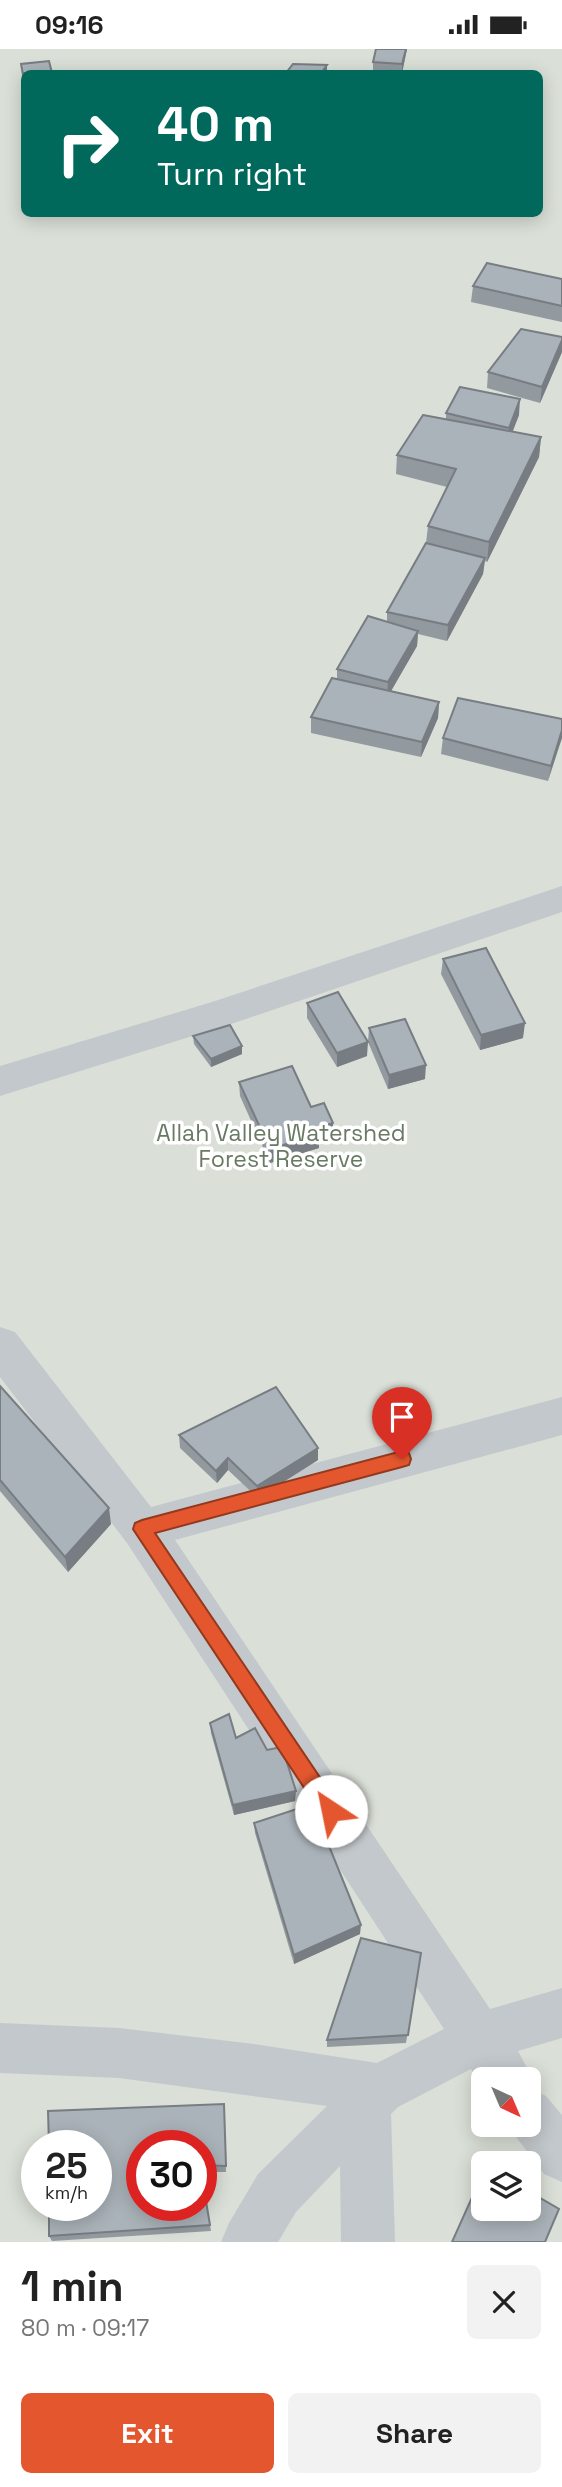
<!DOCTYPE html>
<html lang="en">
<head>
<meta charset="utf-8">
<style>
  body { margin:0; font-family:"Space Grotesk",sans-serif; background:#f2f2f2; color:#222; height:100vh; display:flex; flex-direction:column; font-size:26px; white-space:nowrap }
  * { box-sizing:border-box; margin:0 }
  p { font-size:23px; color:#767676 }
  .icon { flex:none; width:38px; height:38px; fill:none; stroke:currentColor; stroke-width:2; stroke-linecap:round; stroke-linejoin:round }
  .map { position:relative; height:2193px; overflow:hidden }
  .drawer { display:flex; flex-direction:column; background:#fff; flex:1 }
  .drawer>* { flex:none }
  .banner { position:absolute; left:21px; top:21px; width:522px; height:147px; border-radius:10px; box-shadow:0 4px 18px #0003; background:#00695c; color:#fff; overflow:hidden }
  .needle { width:46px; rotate:136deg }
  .fabs { position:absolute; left:471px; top:2018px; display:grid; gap:14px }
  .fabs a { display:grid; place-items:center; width:70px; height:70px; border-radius:10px; background:#fff; box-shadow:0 4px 18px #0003; font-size:35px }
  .speed { position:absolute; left:21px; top:2081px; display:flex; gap:14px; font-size:35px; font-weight:700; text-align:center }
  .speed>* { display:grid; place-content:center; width:91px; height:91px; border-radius:50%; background:#fff; box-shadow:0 4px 18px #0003; line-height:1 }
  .speed small { font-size:18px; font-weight:400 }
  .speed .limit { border:10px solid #d22; background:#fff; color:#111 }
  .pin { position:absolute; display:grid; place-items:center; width:60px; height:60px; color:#fff; margin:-72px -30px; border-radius:50% 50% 50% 0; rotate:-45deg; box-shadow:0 0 7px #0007 }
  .pin .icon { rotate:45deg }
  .me { position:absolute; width:77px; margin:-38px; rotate:326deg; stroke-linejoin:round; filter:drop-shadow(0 0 5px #0008) }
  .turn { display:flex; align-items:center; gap:24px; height:147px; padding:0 21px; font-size:32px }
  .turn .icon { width:91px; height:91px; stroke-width:2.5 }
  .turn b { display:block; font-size:49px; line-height:60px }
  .round { display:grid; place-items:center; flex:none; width:74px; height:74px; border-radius:10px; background:#f2f2f2 }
  .head { display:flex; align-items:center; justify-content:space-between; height:119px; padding:0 21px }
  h1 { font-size:42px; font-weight:600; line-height:52px }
  .action { display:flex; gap:14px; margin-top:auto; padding:14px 21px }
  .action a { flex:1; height:80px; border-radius:10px; background:#e4572e; color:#fff; font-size:28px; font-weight:600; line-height:80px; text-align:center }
  .action a+a { background:#f2f2f2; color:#222 }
  .status { display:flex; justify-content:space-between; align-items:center; height:49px; padding:0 35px; background:#fff; direction:ltr }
  .status svg { height:19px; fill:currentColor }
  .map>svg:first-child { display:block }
</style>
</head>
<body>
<div class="status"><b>09:16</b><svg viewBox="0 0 49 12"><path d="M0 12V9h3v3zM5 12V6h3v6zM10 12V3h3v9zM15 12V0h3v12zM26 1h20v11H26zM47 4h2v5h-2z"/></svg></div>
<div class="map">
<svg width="562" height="2193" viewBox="0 0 562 2193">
  <rect width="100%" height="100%" fill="#fafaf8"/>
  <path fill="#dadfd7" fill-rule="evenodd" d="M 0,0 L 562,0 L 562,2193 L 0,2193 ZM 24,24 L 539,24 L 539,164 L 24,164 ZM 483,2030 L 528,2030 L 528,2076 L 483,2076 ZM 37,2096 L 96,2096 L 96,2156 L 37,2156 ZM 142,2096 L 201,2096 L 201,2156 L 142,2156 ZM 483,2114 L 528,2114 L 528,2160 L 483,2160 Z"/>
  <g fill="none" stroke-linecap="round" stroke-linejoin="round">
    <g fill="#c3c8cc" fill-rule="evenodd">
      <polygon points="562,837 562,863 231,975 0,1047 0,1017 212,953"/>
      <polygon points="0,1278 15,1283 151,1458 562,1348 562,1386 175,1491 490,1960 562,1939 562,1989 518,2002 533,2030 529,2039 546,2047 562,2066 562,2133 544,2125 507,2076 528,2076 528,2030 483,2030 483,2039 471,2020 398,2058 391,2065 395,2193 341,2193 340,2117 296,2163 278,2193 221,2193 229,2174 258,2125 327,2057 119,2029 0,2024 0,1974 119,1979 254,1995 377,2014 444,1980 127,1494 0,1328"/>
    </g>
  </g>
  <g fill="#929a9f" fill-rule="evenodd">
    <polygon points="407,0 402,24 373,22 373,13"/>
    <polygon points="562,230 562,273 471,253 473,237"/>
    <polygon points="562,303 540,354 487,339 488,323"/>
    <polygon points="446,364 519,366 512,382 541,388 539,408 487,513 485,512 483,525 447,592 418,585 417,597 391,642 439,653 438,669 421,708 311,684 311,668 337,630 337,620 387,573 387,563 426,494 428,477 447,438 396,425 397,406 446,370"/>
    <polygon points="562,670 548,732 441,705 443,689"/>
    <polygon points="443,910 523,989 480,1001 441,925"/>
    <polygon points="307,954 367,1007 337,1018 307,969"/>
    <polygon points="369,979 425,1030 388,1040 368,993"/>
    <polygon points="193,987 242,1005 211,1018 194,995"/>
    <polygon points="239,1033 311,1058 333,1088 319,1092 319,1099 270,1114 240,1047"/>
    <polygon points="0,1337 111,1475 68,1523 0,1442"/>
    <polygon points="179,1386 318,1399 318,1411 258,1449 228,1421 217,1434 180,1399"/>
    <polygon points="210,1674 236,1689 267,1701 295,1752 234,1766 211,1684"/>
    <polygon points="254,1774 360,1885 294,1915 255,1784"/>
    <polygon points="421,1904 406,1994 327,1998 327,1991"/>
    <path d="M 224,2055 L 226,2123 L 201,2123 L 211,2182 L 52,2192 L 49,2187 ZM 201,2096 L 201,2156 L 142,2156 Z"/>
  </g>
  <g fill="#777d82">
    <polygon points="406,0 407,0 402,24 402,15"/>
    <polygon points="327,16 327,24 321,24"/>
    <polygon points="562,291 562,303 540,354 542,338"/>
    <polygon points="520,350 519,366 508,395 509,379"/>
    <polygon points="541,388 539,408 487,513 489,493"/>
    <polygon points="485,509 483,525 447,592 448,576"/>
    <polygon points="418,582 417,597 387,649 388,633"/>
    <polygon points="439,653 438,669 421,708 422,693"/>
    <polygon points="562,681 562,689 548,732 551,717"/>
    <polygon points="525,974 523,989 480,1001 481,986"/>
    <polygon points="368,993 367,1007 337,1018 337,1004"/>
    <polygon points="242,997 242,1005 211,1018 211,1010"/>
    <polygon points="426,1016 425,1030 388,1040 389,1026"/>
    <polygon points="333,1074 333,1088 319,1092 319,1099 270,1114 270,1100 317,1079"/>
    <polygon points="318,1399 318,1411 258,1449 257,1437"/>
    <polygon points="228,1409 228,1421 217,1434 216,1422"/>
    <polygon points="109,1459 111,1475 68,1523 65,1508"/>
    <polygon points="296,1742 295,1752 234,1766 233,1756"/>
    <polygon points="361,1876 360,1885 294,1915 294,1906"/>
  </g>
  <g fill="#aab3b9" stroke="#777d82" stroke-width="2">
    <polygon points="376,0 406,0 402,15 373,13"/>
    <polygon points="49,12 52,24 24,24 24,31 21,15"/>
    <polygon points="293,15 327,16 321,24 286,24"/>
    <polygon points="487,214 562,230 562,257 473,237"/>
    <polygon points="521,280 562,288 562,291 542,338 488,323"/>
    <polygon points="460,338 520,350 509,379 446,364"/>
    <polygon points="423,366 541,388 489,493 428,477 456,420 397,406"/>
    <polygon points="426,494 485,509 448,576 387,563"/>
    <polygon points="368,567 418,582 388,633 337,620"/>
    <polygon points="332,629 439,653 422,693 311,668"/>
    <polygon points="458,649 562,670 562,681 551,717 443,689"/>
    <polygon points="486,899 525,974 481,986 443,910"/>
    <polygon points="338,943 368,993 337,1004 307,954"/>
    <polygon points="405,970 426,1016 389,1026 369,979"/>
    <polygon points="230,976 242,997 211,1010 193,987"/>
    <polygon points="292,1017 311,1058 324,1054 333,1074 317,1079 319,1085 270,1100 239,1033"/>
    <polygon points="0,1337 109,1459 65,1508 0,1431"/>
    <polygon points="276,1338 318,1399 257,1437 228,1409 216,1422 179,1386"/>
    <polygon points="229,1665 236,1689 255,1679 267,1701 282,1698 296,1742 233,1756 210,1674"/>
    <polygon points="312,1755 361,1876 294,1906 254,1774"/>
    <polygon points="361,1889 421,1904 408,1986 327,1991"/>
    <polygon points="224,2055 226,2117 201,2116 201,2096 142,2096 142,2156 201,2156 201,2122 210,2176 49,2187 49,2156 96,2156 96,2096 49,2096 48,2062"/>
    <polygon points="483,2124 483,2160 528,2160 528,2142 559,2160 545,2193 452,2193"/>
  </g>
  <polygon fill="#e4572e" stroke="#94391e" stroke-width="2" points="402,1402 409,1404 411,1410 409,1416 402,1418 155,1484 338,1755 340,1762 338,1769 331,1772 324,1769 133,1480 135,1474 142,1471"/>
  <g text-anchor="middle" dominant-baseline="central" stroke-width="7" stroke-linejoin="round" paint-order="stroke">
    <g font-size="23" fill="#687a64" stroke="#fff">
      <text x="281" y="1084">Allah Valley Watershed<tspan x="281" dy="26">Forest Reserve</tspan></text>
    </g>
  </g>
</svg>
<div class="fabs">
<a><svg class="needle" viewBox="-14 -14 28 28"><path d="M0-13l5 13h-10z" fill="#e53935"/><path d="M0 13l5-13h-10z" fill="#767676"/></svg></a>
<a><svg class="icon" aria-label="layers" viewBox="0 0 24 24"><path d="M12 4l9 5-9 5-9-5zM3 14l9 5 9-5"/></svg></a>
</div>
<div class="speed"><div>25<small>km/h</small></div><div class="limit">30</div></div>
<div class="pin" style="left:402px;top:1410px;background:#d93025"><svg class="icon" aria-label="arrive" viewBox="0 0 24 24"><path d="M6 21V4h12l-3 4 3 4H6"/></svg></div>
<svg class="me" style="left:331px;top:1762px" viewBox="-20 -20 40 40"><circle r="19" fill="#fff"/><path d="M0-13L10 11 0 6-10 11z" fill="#e4572e"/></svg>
<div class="banner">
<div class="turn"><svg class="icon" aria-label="right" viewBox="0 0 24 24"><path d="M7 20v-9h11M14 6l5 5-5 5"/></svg><div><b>40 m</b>Turn right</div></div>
</div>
</div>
<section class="drawer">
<div class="head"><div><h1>1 min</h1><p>80 m · 09:17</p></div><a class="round"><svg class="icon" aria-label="close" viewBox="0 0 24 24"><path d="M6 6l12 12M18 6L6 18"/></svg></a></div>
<div class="action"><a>Exit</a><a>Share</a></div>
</section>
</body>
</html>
